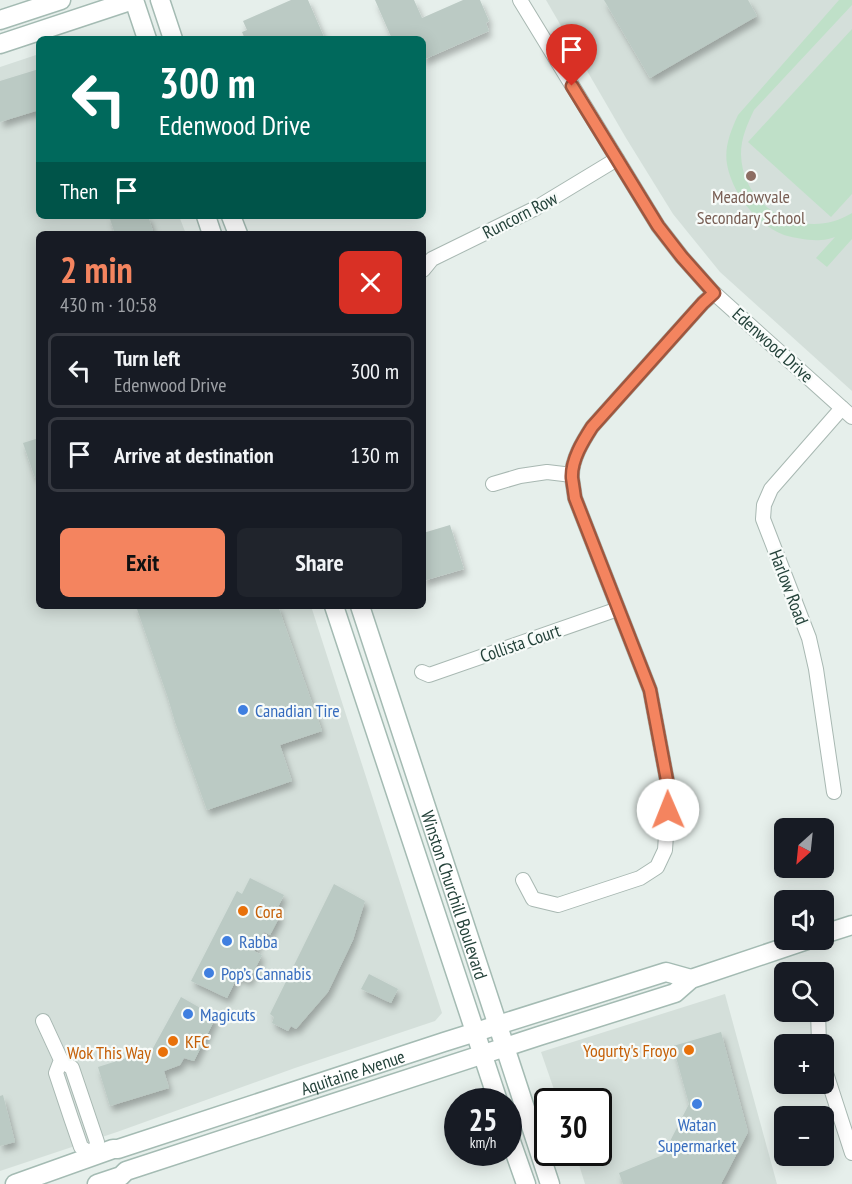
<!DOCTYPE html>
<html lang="en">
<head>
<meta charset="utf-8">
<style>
  body { margin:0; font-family:"PT Sans Narrow",sans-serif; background:#20242c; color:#f1f3f6; height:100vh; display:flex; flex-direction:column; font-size:22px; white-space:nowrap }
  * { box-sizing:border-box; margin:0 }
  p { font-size:20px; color:#9ea1a6 }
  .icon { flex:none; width:33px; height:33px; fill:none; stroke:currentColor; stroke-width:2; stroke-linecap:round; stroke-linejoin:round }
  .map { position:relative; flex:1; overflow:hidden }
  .drawer { position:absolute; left:36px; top:231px; width:390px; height:378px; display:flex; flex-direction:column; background:#171b24; border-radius:9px; box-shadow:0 3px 15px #0003 }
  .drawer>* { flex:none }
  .hud { position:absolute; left:36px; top:36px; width:390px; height:183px; border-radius:9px; box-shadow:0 3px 15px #0003; background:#00695c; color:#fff; overflow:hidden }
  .needle { width:39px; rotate:207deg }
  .fabs { position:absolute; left:774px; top:818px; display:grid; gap:12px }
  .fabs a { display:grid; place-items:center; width:60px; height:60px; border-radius:9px; background:#171b24; box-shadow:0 3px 15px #0003; font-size:30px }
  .speed { position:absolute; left:444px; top:1088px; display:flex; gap:12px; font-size:30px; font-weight:700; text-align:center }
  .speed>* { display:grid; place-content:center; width:78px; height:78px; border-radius:50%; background:#171b24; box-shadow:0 3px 15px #0003; line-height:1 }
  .speed small { font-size:15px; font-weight:400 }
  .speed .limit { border:3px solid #111; border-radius:9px; background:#fff; color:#111 }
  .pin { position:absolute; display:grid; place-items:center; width:51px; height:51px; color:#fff; margin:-62px -26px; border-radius:50% 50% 50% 0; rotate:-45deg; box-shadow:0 0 6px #0007 }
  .pin .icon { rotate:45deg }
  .me { position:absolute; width:66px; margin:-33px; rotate:359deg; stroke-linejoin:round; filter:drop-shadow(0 0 4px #0008) }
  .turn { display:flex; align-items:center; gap:21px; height:126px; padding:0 24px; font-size:27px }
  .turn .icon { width:78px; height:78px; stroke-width:2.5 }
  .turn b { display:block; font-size:42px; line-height:51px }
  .then { display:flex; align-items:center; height:57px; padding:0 24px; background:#0003; gap:12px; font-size:22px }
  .round { display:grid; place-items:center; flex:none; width:63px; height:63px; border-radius:9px; background:#20242c }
  .head { display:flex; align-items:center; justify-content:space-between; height:102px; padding:0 24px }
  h1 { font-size:36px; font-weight:600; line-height:45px; color:#f4845f }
  .cta { display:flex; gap:12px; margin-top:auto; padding:12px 24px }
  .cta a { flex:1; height:69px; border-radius:9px; background:#f4845f; color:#111; font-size:24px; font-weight:600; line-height:69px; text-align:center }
  .cta a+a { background:#20242c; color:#f1f3f6 }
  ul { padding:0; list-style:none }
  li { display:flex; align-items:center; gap:18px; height:75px; margin:0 12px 9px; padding:0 12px; border:3px solid #363941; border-radius:9px }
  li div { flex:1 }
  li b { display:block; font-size:22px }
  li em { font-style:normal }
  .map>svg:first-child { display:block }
</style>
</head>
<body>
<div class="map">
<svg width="852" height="1184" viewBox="0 0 852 1184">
  <defs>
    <filter id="shadow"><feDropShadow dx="3" dy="5.5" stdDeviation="3" flood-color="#0004"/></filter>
  </defs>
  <rect width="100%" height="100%" fill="#e6efeb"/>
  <g fill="#d4dfda">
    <polygon points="546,0 852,0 852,391 720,272 673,214 626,138"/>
    <polygon points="39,54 39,216 179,216 186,234 39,234 39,606 311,606 442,1013 435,1021 295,1068 117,1132 0,1171 0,67"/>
    <polygon points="725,994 777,1184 585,1184 575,1152 598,1152 598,1101 558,1101 541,1052"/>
  </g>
  <g fill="#bfe0c8">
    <path d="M 839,0 L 852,0 L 852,5 L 754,110 C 747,125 741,138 741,154 C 742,210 806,242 852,213 L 852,239 L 827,267 L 816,258 L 835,237 C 831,238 826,240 821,240 C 810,241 795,238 784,235 C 757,225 732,193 727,164 C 724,147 731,130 738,115 Z"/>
    <polygon points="852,29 852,194 831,217 748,142"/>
  </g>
  <g fill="#bbcac4" filter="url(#shadow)">
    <polygon points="291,0 308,0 324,37 319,39 245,39 242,32 247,30 243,21"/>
    <polygon points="375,0 414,0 422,18 463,0 480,0 489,21 486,23 489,31 423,60 423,39 392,39"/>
    <polygon points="604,0 748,0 757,16 650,78"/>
    <polygon points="39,69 39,110 0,122 0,81"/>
    <polygon points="109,216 148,216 154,234 115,234"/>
    <polygon points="39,438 39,477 35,478 23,443"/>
    <polygon points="450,525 464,569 423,581 423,533"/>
    <polygon points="136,606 278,606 322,731 280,745 292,781 207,810 175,722 168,698"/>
    <polygon points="250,878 284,895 276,911 281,914 270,935 264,932 254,951 262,955 249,981 238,976 227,998 191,981 237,891 242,894"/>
    <polygon points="334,884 365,901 353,940 328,992 296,1029 291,1026 288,1031 272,1023 274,1017 270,1014"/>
    <polygon points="369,974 398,989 391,1003 361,989"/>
    <polygon points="181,997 216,1017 194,1061 184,1058 180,1065 164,1071 169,1088 110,1106 98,1067 152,1050"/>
    <polygon points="721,1032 748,1132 721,1184 623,1184 619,1173 663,1155 689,1104 673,1046"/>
    <polygon points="3,1095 15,1142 0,1146 0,1096"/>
  </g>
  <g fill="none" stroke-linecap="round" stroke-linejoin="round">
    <defs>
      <g id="street">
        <polyline points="520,0 647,208 658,226 682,257 714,293 852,417"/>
        <polyline points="423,270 432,259 536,208 617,159"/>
        <polyline points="493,484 520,476 547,472 572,475"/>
        <polyline points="422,672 429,675 618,609"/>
        <polyline points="834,792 816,669 809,638 763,519 764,505 771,489 842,408"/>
        <path d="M 523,880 L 533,899 L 558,905 L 640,878 L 657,867 L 665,850 L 669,791 L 650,690 L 575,498 C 574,491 573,484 572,478 C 571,460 583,441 592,427 L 703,303 L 714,293"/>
        <polyline points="818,1011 819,1044"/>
        <polyline points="43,1021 61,1060 72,1068 97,1142 94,1156 81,1147 71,1118 56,1073 61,1060"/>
        <polyline points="824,1067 852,1153"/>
      </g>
      <g id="secondary">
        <polyline points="134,0 147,39"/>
        <polyline points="160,0 173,39"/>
        <polyline points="0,20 61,0"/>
        <polyline points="0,44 133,0"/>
        <polyline points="206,216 212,234"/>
        <polyline points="231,216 238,234"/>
        <polyline points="334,606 498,1101"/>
        <path id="s1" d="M 360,606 L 550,1184"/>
        <polyline points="824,934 852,925"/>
        <polyline points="508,1133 526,1184"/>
        <path id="s2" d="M 15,1184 L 113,1149 L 118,1149 L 444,1042 L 666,972 L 691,979"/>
        <polyline points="97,1184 121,1176 126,1171 539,1036 675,993 691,979 810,939"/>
      </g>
    </defs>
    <use href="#street" stroke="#a8b8b2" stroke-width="16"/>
    <use href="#secondary" stroke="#a4bbb3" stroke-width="21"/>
    <use href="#street" stroke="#fff" stroke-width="14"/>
    <use href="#secondary" stroke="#fff" stroke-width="18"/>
  </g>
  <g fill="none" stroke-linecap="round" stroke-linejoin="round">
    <defs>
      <path id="route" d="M 572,86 L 658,226 L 682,257 L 714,293 L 703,303 L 592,427 C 583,441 571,460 572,478 C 573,484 574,491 575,498 L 650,690 L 669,791 L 668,810"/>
    </defs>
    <use href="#route" stroke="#9f563e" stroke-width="15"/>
    <use href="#route" stroke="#f4845f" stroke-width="10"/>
  </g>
  <circle fill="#8d6e63" stroke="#f7fbf9" stroke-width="2" cx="751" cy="176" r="6"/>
  <g fill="#3f7fe0" stroke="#f7fbf9" stroke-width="2">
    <circle cx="243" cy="710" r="6"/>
    <circle cx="227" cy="941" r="6"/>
    <circle cx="209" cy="973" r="6"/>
    <circle cx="188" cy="1014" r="6"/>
    <circle cx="697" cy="1104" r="6"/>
  </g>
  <g fill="#e8710a" stroke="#f7fbf9" stroke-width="2">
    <circle cx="243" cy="911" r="6"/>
    <circle cx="173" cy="1041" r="6"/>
    <circle cx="689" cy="1050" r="6"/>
    <circle cx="163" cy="1052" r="6"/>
  </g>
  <g text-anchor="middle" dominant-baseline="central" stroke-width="4.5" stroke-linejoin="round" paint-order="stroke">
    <g font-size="18" fill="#785e54" stroke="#f7fbf9">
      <text x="751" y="196">Meadowvale<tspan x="751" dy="21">Secondary School</tspan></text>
    </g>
    <g font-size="18" fill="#24423a" stroke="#f7fbf9">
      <text transform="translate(520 215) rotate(-27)">Runcorn Row</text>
      <text transform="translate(773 345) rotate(42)">Edenwood Drive</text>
      <text transform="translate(789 587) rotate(69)">Harlow Road</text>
      <text transform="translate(520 643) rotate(-19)">Collista Court</text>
      <text stroke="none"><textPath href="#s1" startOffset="304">Winston Churchill Boulevard</textPath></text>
      <text stroke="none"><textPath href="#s2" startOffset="356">Aquitaine Avenue</textPath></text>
    </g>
    <g font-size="18" fill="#366cbe" stroke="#f7fbf9" text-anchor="start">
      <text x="255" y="710">Canadian Tire</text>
      <text x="239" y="941">Rabba</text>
      <text x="221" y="973">Pop’s Cannabis</text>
      <text x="200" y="1014">Magicuts</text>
      <text x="697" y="1124" text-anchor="middle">Watan<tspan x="697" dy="21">Supermarket</tspan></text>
    </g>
    <g font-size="18" fill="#c56008" stroke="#f7fbf9" text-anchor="start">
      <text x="255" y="911">Cora</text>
      <text x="185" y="1041">KFC</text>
      <text x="677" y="1050" text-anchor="end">Yogurty's Froyo</text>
      <text x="151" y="1052" text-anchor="end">Wok This Way</text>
    </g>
  </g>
</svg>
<div class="fabs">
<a><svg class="needle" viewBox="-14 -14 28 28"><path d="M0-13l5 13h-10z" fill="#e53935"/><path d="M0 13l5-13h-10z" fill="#9ea1a6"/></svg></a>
<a><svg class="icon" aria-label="sound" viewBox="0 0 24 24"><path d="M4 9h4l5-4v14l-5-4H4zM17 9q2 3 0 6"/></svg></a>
<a><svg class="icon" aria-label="search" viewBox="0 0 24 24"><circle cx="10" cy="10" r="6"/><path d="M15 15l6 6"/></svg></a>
<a>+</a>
<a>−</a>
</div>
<div class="speed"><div>25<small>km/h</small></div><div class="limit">30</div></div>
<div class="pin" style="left:572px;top:86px;background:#d93025"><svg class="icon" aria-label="arrive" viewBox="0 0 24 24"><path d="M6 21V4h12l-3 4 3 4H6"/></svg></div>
<svg class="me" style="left:668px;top:810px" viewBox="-20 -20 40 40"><circle r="19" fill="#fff"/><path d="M0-13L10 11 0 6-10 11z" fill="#f4845f"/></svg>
<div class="hud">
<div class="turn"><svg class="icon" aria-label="left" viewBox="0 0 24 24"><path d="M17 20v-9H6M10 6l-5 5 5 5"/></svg><div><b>300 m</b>Edenwood Drive</div></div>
<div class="then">Then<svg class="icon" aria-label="arrive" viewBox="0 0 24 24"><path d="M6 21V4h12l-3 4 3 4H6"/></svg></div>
</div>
<section class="drawer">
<div class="head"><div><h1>2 min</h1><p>430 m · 10:58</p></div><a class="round" style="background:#d93025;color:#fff"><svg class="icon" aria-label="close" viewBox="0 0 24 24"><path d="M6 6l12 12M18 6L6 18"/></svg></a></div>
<ul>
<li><svg class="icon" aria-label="left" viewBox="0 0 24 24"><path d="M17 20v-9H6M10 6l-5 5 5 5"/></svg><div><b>Turn left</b><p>Edenwood Drive</p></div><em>300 m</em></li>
<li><svg class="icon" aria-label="arrive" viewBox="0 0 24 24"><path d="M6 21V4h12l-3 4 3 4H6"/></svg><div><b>Arrive at destination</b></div><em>130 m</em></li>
</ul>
<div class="cta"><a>Exit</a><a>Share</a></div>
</section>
</div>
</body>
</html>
